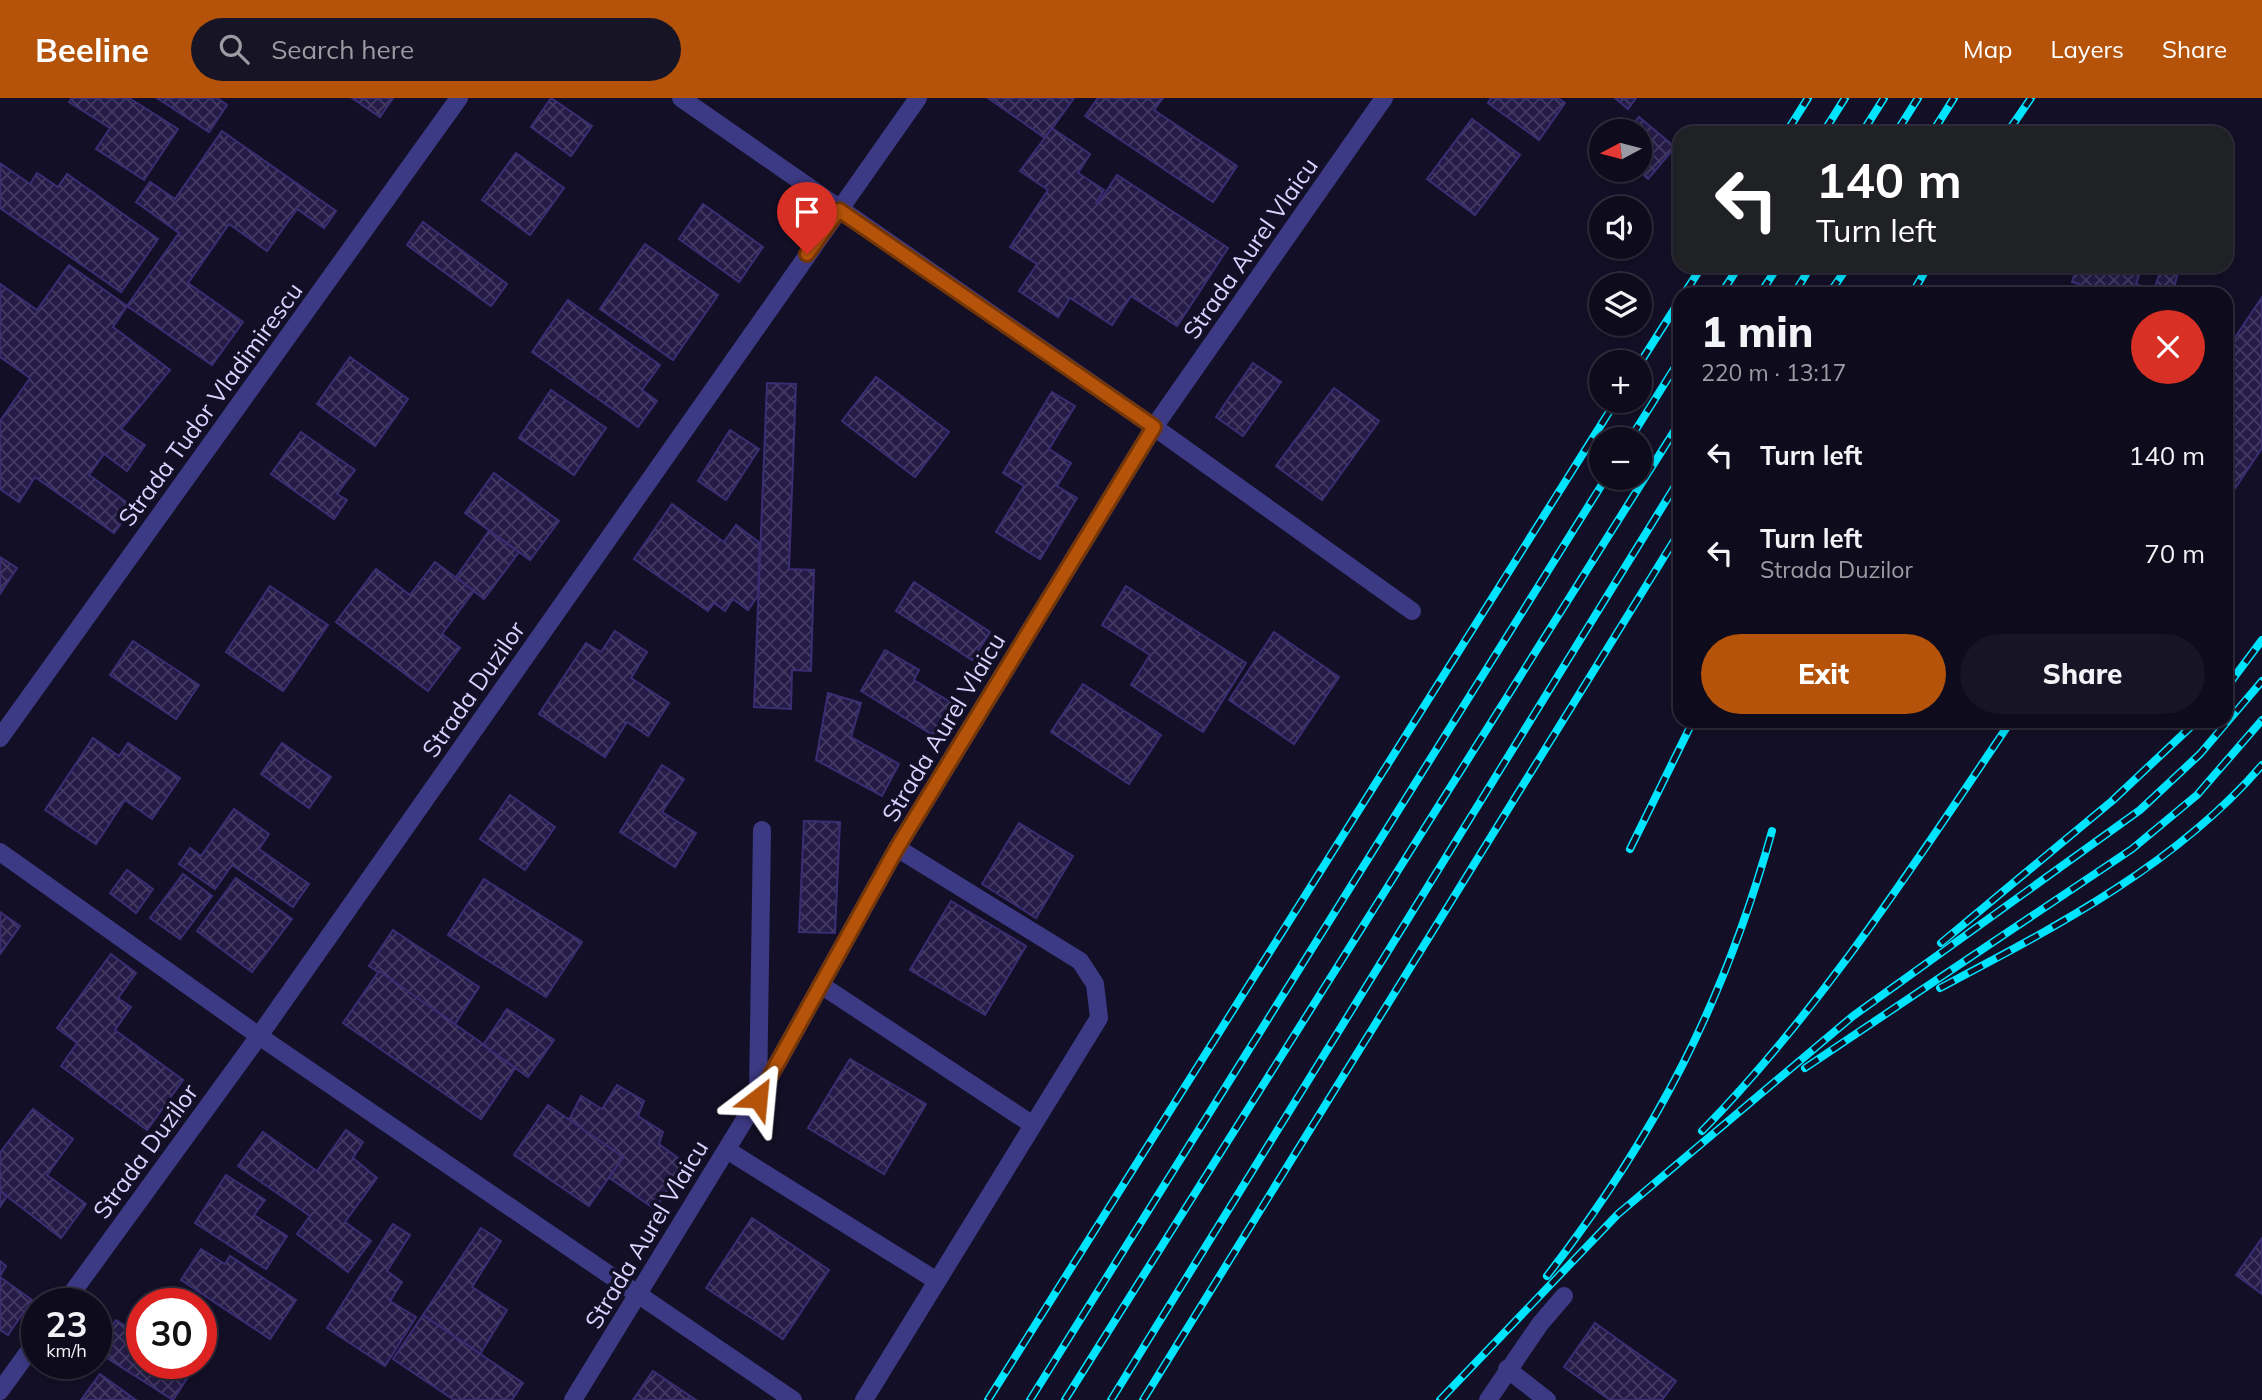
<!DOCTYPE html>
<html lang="en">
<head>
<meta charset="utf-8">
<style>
  body { margin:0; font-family:Mulish,sans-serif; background:#171425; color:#f1f3f6; height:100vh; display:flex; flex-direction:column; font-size:26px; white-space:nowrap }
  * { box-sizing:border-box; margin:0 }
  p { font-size:23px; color:#9b9ba3 }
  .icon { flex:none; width:38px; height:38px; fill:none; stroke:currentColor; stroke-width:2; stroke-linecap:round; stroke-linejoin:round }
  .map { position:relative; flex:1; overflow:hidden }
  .sheet { position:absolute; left:1673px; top:189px; width:560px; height:441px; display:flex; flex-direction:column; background:#0e0b1c; border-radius:21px; box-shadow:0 4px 10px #0003,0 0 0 2px #2e2b3b }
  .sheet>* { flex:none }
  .top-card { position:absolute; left:1673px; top:28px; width:560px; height:147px; border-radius:21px; box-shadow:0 4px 10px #0003,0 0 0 2px #2e2b3b; background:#202124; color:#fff; overflow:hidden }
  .needle { width:46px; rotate:263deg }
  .buttons { position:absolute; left:1589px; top:21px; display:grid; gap:14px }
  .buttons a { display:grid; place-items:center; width:63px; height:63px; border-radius:50%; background:#0e0b1c; box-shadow:0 4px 10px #0003,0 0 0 2px #2e2b3b; font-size:35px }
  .speed { position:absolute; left:21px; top:1190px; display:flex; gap:14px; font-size:35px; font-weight:700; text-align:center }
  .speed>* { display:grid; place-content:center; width:91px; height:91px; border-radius:50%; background:#0e0b1c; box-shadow:0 4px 10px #0003,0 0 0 2px #2e2b3b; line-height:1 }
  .speed small { font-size:18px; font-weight:400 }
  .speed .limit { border:10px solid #d22; background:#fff; color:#111 }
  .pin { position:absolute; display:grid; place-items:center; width:60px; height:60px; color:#fff; margin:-72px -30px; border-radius:50% 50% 50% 0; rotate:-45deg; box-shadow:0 0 7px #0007 }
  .pin .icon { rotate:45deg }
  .me { position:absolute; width:77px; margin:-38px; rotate:29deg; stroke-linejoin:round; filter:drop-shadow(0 0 5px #0008) }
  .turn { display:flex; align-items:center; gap:24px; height:147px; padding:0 28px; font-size:32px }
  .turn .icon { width:91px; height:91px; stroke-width:2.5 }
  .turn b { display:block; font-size:49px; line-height:60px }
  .round { display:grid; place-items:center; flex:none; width:74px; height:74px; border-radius:37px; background:#171425 }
  .headline { display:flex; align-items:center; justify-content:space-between; height:119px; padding:0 28px }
  h1 { font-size:42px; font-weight:800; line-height:52px }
  .cta { display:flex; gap:14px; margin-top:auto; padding:14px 28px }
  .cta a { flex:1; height:80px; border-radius:42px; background:#b45309; color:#fff; font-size:28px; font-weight:800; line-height:80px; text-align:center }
  .cta a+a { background:#171425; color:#f1f3f6 }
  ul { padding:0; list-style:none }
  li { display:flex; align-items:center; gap:21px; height:98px; padding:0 28px }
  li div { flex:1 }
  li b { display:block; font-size:26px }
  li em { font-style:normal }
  header { display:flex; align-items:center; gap:42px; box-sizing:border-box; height:98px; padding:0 35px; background:#b45309; color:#fff }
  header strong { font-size:33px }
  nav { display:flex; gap:38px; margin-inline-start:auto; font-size:24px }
  .search { width:490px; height:63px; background:#171425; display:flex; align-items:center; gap:18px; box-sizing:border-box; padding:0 24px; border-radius:38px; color:#9b9ba3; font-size:26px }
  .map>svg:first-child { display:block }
</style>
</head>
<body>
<header>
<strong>Beeline</strong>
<div class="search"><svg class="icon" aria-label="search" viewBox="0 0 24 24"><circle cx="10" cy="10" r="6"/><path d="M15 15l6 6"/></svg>Search here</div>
<nav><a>Map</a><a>Layers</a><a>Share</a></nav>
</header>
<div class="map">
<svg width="2262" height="1302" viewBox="0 0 2262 1302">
  <defs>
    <pattern id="building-cross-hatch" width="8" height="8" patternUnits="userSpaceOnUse" patternTransform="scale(1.75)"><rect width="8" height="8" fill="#241b47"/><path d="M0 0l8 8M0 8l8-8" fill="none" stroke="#433b63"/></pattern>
  </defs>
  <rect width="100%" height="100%" fill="#130f26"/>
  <g fill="url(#building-cross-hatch)" stroke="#3b2d73" stroke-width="2">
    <polygon points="72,0 129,0 178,31 144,82 96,51 110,30 69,4"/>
    <polygon points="157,0 217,0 227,7 209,34"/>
    <polygon points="352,0 393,0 380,19"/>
    <polygon points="551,0 592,28 571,58 531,29"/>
    <polygon points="988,0 1074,0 1045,40"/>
    <polygon points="1098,0 1163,0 1154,12 1237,68 1213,104 1085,18"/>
    <polygon points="1491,0 1558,0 1565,5 1539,42 1488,5"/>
    <polygon points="1615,0 1636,0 1628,11"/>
    <polygon points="1639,19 1675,49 1648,81 1638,72 1640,33 1627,33"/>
    <polygon points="1472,21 1520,57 1475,117 1427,81"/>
    <polygon points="1052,30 1090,56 1078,75 1104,92 1096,105 1098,106 1117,77 1228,150 1177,228 1131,198 1112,227 1070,200 1058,219 1019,193 1037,166 1010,149 1048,92 1020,73"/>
    <polygon points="222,33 336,113 324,130 297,111 267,153 229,126 188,185 243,224 212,267 127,208 179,135 136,104 150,84 175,101"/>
    <polygon points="516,55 564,90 530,137 482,102"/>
    <polygon points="0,65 30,86 37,75 58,89 67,76 158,141 121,194 0,110"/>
    <polygon points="703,106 763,149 739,184 679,141"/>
    <polygon points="423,124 507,186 491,208 407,147"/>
    <polygon points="645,146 718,197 673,262 600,211"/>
    <polygon points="69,167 127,208 113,229 170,272 121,331 145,347 127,373 104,356 89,377 133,409 114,435 35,379 19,404 0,391 0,323 30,280 0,259 0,186 37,212"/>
    <polygon points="2077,168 2142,168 2136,186 2154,192 2162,168 2180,168 2172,196 2075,196 2079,186 2072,184"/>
    <polygon points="2262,199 2262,350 2226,404 2226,253"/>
    <polygon points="568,202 660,267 642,292 657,303 638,329 532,254"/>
    <polygon points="350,259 408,301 375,348 317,306"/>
    <polygon points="1253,265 1281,284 1243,338 1216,319"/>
    <polygon points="876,279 949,334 915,379 842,323"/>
    <polygon points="767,285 796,286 789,471 814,472 811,573 792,572 791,611 754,609"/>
    <polygon points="1334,290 1379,323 1322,402 1276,368"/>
    <polygon points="551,292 606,330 574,377 519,340"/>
    <polygon points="1052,294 1075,308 1049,351 1071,365 1057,388 1077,400 1040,461 996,434 1024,388 1003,375"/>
    <polygon points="730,332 759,351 726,402 698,383"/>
    <polygon points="301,334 355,372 337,396 347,402 334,421 271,376"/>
    <polygon points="494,375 559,423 530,462 465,415"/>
    <polygon points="672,406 724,444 736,427 760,445 758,498 748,512 733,501 725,513 714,505 708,513 634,461"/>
    <polygon points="489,433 519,454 484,501 456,479"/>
    <polygon points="0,459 17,470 0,496"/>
    <polygon points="435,464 474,493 442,536 460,550 428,593 336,524 376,471 410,497"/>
    <polygon points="914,484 990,534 972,562 896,513"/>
    <polygon points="270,488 328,527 283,593 226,554"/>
    <polygon points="1126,488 1246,565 1203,634 1131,587 1150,557 1102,527"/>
    <polygon points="615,533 647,554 631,580 669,605 648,638 627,624 605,659 539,616 586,545 601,554"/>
    <polygon points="1274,534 1339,579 1294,646 1229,602"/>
    <polygon points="133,543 199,587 176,621 110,577"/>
    <polygon points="885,552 919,572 914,582 952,605 933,637 861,593"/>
    <polygon points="1083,586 1161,637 1129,686 1051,634"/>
    <polygon points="828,595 861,605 851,639 899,666 882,698 816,662"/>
    <polygon points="93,640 119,658 128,645 180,680 152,721 125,702 96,746 45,712"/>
    <polygon points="282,645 331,679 309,710 261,676"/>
    <polygon points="662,667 684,681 662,714 696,735 675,769 620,734"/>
    <polygon points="510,697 555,729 525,772 480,741"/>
    <polygon points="234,711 269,736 259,751 309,786 293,809 232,767 215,791 179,766 190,750 201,758"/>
    <polygon points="804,723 840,724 835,835 799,834"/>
    <polygon points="1019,725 1073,758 1036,820 982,786"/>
    <polygon points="127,772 153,791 136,815 110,795"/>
    <polygon points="183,776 212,798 180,841 150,820"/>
    <polygon points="236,780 292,821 252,874 197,833"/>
    <polygon points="484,781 582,844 546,899 448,837"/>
    <polygon points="951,803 1026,848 985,917 910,872"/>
    <polygon points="0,814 20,828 0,856"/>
    <polygon points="393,832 479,889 455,926 369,868"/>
    <polygon points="111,856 136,875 118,900 131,909 115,932 183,982 147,1032 61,968 77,945 57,930"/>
    <polygon points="379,873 516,969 481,1021 343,925"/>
    <polygon points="507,911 554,942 528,979 483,947"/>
    <polygon points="850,961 926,1006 884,1076 808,1030"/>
    <polygon points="617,987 644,1003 638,1018 663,1034 659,1046 685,1065 655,1111 608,1079 623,1059 569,1022 581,998 602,1011"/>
    <polygon points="548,1007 623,1059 589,1108 514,1057"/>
    <polygon points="33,1011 73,1041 47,1077 86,1106 61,1140 0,1093 0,1055"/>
    <polygon points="346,1032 363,1044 353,1060 377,1080 345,1124 371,1143 348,1174 297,1136 310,1118 238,1068 263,1034 317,1073"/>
    <polygon points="226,1077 265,1102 254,1117 287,1138 266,1171 195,1125"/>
    <polygon points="0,1093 7,1098 0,1109"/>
    <polygon points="752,1120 829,1172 783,1241 706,1190"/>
    <polygon points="393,1126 410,1137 387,1173 402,1184 390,1203 416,1219 385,1268 327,1230"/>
    <polygon points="481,1130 501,1143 472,1189 507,1212 480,1256 423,1217"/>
    <polygon points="2262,1140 2262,1196 2236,1177"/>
    <polygon points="201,1151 225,1166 230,1158 296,1202 270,1241 181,1182"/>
    <polygon points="0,1163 6,1168 0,1178"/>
    <polygon points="0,1179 32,1202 8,1237 0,1232"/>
    <polygon points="423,1217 523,1285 512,1302 454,1302 393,1261"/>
    <polygon points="116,1222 135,1234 142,1223 142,1265 197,1265 173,1302 96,1253"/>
    <polygon points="1595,1225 1676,1283 1662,1302 1610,1302 1564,1269"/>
    <polygon points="653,1273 696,1302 633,1302"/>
    <polygon points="100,1276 136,1302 81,1302"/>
  </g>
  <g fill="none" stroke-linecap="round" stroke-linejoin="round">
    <g stroke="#3d3a85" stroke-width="18">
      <polyline points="681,0 1154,329 1412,513"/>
      <polyline points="0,640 459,0"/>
      <polyline points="0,754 259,938 793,1302"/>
      <polyline points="821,887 1033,1027"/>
      <polyline points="758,998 762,732"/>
      <polyline points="727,1052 937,1183"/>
      <polyline points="64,1206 259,938 918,0"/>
      <polyline points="1507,1271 1547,1302"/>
      <polyline points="0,1293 37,1242"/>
      <polyline points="573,1302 758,1000 897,750 1154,329 1384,0"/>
      <polyline points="864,1302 1099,920 1095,886 1080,863 897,750"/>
      <polyline points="1488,1302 1540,1226 1564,1198"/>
    </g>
    <defs>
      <g id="rail">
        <polyline points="1786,35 1808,0"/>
        <polyline points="1823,35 1845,0"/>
        <polyline points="1862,35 1884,0"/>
        <polyline points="1896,35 1918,0"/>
        <polyline points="1932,35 1954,0"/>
        <polyline points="2007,35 2031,0"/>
        <polyline points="1684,196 1702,168"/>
        <polyline points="1721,196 1739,168"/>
        <polyline points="1760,196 1778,168"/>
        <polyline points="1794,196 1811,168"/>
        <polyline points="1829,196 1848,168"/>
        <polyline points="1912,196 1928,168"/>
        <polyline points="1640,265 1680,202"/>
        <polyline points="1630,341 1680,261"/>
        <polyline points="2226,590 2262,542"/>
        <polyline points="1630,751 1693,623"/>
        <polyline points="1941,845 2112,703 2197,623"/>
        <path d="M 1940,890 C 2054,830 2176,767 2262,667"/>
        <polyline points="1805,970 2132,751 2197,697 2262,622"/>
        <path d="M 1702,1033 C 1822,910 1915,765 2011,623"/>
        <path d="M 1547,1178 C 1656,1037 1724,905 1772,733"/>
        <polyline points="988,1302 1616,303"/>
        <polyline points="1030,1302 1606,380"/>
        <polyline points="1065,1302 1680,324"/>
        <polyline points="1111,1302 1680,380"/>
        <polyline points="1143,1302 1680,433"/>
        <polyline points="1440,1302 1618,1116 1853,918 2140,712 2200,656 2262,583"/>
      </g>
    </defs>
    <use href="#rail" stroke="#00e5ff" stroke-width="8"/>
    <use href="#rail" stroke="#130f26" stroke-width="5" stroke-dasharray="16" stroke-linecap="butt"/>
  </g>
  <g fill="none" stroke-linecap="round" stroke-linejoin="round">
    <defs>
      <polyline id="route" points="758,1000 897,750 1154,329 839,112 807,156"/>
    </defs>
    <use href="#route" stroke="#753606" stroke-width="18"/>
    <use href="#route" stroke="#b45309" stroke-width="12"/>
  </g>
  <g text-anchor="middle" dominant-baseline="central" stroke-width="7" stroke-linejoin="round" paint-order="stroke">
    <g font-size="24" fill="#d9d4ff" stroke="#130f26">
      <text transform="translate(1250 150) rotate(-55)">Strada Aurel Vlaicu</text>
      <text transform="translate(210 306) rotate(-54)">Strada Tudor Vladimirescu</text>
      <text transform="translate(473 591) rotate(-55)">Strada Duzilor</text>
      <text transform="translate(943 629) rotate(-59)">Strada Aurel Vlaicu</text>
      <text transform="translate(145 1053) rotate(-54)">Strada Duzilor</text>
      <text transform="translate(646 1136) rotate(-59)">Strada Aurel Vlaicu</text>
    </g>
  </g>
</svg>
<div class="buttons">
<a><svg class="needle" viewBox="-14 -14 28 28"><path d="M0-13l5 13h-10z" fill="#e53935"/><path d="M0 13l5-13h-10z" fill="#9b9ba3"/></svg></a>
<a><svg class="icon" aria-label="sound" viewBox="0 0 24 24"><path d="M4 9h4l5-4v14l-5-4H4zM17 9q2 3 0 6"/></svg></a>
<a><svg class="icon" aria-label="layers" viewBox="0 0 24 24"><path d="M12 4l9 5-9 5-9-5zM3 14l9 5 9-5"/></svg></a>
<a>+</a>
<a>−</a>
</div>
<div class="speed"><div>23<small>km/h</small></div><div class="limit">30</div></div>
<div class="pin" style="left:807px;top:156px;background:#d93025"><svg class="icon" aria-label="arrive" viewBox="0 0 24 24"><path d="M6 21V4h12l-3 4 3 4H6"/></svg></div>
<svg class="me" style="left:758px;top:1000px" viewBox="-20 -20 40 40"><path d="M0-17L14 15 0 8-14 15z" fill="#b45309" stroke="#fff" stroke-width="4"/></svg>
<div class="top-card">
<div class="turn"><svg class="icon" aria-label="left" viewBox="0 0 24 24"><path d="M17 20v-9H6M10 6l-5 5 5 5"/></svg><div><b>140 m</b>Turn left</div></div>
</div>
<section class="sheet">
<div class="headline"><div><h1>1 min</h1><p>220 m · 13:17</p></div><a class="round" style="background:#d93025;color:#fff"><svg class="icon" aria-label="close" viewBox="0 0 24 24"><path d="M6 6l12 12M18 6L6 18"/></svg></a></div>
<ul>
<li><svg class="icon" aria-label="left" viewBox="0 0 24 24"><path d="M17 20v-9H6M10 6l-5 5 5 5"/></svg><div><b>Turn left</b></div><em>140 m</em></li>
<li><svg class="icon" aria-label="left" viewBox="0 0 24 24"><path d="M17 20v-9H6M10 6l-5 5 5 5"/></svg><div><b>Turn left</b><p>Strada Duzilor</p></div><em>70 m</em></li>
</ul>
<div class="cta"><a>Exit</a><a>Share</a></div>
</section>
</div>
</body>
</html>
